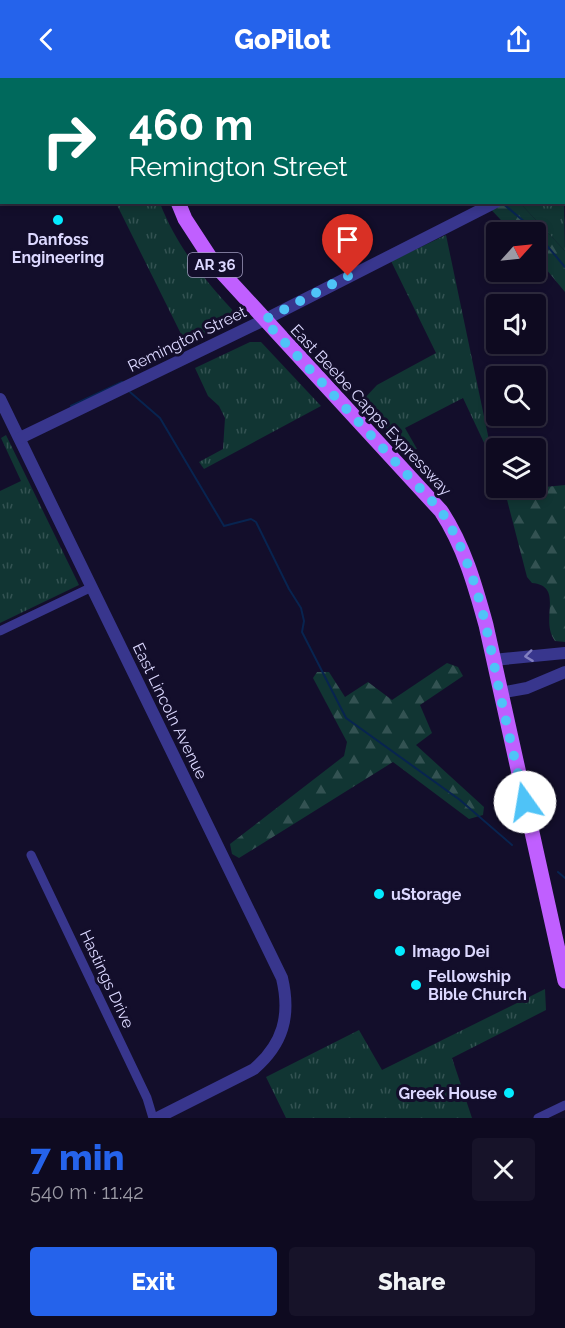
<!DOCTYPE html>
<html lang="en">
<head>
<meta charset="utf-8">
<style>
  body { margin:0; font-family:Raleway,sans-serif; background:#171329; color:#f1f3f6; height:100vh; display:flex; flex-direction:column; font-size:22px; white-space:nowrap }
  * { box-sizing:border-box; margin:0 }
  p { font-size:20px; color:#9b9aa5 }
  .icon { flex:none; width:33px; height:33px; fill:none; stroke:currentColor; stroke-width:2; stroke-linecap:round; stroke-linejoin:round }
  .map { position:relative; height:1040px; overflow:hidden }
  .side { display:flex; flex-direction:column; background:#0e0a20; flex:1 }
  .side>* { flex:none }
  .hud { position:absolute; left:0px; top:0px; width:566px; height:126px; box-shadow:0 3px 9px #0003,0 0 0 2px #2e2b3e; background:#00695c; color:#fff; overflow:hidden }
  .needle { width:39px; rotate:63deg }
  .buttons { position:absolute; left:486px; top:144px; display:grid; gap:12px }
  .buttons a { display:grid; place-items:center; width:60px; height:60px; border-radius:6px; background:#0e0a20; box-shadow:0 3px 9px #0003,0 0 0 2px #2e2b3e; font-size:30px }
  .pin { position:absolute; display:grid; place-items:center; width:51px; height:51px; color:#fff; margin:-62px -26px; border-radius:50% 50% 50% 0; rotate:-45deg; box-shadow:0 0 6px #0007 }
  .pin .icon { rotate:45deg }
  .me { position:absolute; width:66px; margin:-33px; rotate:347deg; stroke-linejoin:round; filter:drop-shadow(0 0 4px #0008) }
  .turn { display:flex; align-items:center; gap:21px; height:126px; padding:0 30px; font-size:27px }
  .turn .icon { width:78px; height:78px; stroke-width:2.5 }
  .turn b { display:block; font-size:42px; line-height:51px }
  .round { display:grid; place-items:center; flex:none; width:63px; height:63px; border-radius:6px; background:#171329 }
  .overview { display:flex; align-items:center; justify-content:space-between; height:102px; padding:0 30px }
  h1 { font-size:36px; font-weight:800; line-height:45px; color:#2563eb }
  .action { display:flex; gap:12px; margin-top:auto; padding:12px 30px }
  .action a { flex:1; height:69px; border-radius:6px; background:#2563eb; color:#fff; font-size:24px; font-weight:800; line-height:69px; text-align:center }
  .action a+a { background:#171329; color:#f1f3f6 }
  header { display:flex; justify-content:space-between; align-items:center; height:78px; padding:0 30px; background:#2563eb; color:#fff; font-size:27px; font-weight:800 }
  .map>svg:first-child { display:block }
</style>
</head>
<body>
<header><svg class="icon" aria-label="back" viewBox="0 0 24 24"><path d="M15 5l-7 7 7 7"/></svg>GoPilot<svg class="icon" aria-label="share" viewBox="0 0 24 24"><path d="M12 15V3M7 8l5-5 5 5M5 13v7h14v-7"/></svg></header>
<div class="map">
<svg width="565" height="1040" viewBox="0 0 565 1040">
  <defs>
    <pattern id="grass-tufts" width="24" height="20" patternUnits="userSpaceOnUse" patternTransform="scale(1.5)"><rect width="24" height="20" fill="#113533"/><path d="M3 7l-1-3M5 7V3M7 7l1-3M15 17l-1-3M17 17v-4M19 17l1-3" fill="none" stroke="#335252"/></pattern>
    <pattern id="forest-firs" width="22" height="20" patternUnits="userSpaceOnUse" patternTransform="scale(1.5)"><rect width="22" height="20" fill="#113533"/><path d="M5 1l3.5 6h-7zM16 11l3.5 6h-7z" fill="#335252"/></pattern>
  </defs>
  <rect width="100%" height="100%" fill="#130e2b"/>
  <g fill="url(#grass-tufts)">
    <path d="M 116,125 L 160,125 C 177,170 207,205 240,240 L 186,266 Z"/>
    <polygon points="520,125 564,125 565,173"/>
    <polygon points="446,157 494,386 463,320 405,350 417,371 407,373 362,323 377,307 436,275 391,183"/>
    <polygon points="250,264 261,264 321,328 204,391 199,384 223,371 225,340 219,328 208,318 195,290"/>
    <polygon points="6,357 79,507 0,545 0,413 21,403 1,360"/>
    <polygon points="545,911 546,932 452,980 472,1040 286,1040 266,999 359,952 382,992"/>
  </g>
  <g fill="url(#forest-firs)">
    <polygon points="485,125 520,125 565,173 565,214 536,179 536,154 512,154"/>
    <path d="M 565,407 L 565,564 L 555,563 C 539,542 565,508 532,505 L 527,499 L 504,410 L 524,411 Z"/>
    <polygon points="447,585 458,589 463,598 420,627 432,655 416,667 484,729 483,737 469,741 393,684 239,780 232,776 230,766 344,678 347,664 313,600 317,594 329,594 345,619 368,604 392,622"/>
  </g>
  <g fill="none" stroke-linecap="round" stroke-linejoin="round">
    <g stroke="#082450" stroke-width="2">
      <polyline points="232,0 233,2"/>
      <polyline points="400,0 401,2"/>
      <polyline points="322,2 329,0"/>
      <polyline points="501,124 533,151 565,189"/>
      <polyline points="130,314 160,340 224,448 251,441 256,444 289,511 301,530 304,543 302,554 346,640 460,722 512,767"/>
      <polyline points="71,328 122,304"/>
      <polyline points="558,794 565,800"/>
    </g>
    <g stroke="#38368d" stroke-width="9">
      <polyline points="0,553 92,509"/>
      <polyline points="31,777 147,1020 153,1040"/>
      <polyline points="538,1040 565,1027"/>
    </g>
    <g stroke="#38368d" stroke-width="12">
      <polyline points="564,91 565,90"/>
      <path d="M 0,321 L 282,900 C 291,938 283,966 254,991 L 157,1040"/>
      <polyline points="20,360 264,242 496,124"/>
      <polyline points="493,582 565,575"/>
      <polyline points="500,615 527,610 565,594"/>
    </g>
    <g stroke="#c05fff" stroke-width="15">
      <polyline points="160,2 160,0"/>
      <path d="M 178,124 L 185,141 L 215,187 L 441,433 C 464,468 475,507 486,547 L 565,903"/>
    </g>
  </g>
  <defs><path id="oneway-chevron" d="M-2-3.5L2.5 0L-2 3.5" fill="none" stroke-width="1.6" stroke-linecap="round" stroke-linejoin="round" transform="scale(1.5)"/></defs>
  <use stroke="#827fc0" href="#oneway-chevron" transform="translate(529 578) rotate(173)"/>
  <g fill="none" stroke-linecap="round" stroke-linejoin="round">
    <path stroke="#4fc3f7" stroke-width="10" stroke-dasharray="0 18" d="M 348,198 L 264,242 L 441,433 C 477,488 487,553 500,616 C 508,652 516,688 525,724"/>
  </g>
  <g fill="#04ebff" stroke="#130e2b" stroke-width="2">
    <circle cx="58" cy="142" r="6"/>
    <circle cx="379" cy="816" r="6"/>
    <circle cx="400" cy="873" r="6"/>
    <circle cx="416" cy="907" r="6"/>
    <circle cx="509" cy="1015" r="6"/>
  </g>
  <g text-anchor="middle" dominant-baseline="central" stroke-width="6" stroke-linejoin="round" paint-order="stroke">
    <rect fill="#130e2b" stroke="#a09bbf" stroke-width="1.5" x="188" y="175" width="54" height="24" rx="4.5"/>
    <g font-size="15" font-weight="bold" fill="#dcd8ff">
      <text x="215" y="187">AR 36</text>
    </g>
    <g font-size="16" font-weight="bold" fill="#dcd8ff" stroke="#130e2b" text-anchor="start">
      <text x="58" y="161" text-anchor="middle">Danfoss<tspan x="58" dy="18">Engineering</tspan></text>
      <text x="391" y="816">uStorage</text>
      <text x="412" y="873">Imago Dei</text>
      <text x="428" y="898">Fellowship<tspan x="428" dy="18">Bible Church</tspan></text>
      <text x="497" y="1015" text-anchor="end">Greek House</text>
    </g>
    <g font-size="16" fill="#dcd8ff" stroke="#130e2b">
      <text transform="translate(187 261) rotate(-26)">Remington Street</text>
      <text transform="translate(371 332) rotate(47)">East Beebe Capps Expressway</text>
      <text transform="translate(170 633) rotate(64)">East Lincoln Avenue</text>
      <text transform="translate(107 901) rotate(65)">Hastings Drive</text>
    </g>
  </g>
</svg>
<div class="buttons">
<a><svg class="needle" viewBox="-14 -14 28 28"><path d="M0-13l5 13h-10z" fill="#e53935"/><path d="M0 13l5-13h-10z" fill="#9b9aa5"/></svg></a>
<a><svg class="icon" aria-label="sound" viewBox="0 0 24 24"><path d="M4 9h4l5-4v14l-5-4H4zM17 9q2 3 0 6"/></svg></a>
<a><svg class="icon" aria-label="search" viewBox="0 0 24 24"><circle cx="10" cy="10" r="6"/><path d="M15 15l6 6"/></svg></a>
<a><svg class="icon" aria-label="layers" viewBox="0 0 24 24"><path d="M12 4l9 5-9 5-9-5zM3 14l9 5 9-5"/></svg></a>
</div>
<div class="pin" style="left:348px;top:198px;background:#d93025"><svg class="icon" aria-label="arrive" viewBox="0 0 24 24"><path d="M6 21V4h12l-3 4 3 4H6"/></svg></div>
<svg class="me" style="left:525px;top:724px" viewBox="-20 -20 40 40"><circle r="19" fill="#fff"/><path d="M0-13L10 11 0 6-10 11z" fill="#4fc3f7"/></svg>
<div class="hud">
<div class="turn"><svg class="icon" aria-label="right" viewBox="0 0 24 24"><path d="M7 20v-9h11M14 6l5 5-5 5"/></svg><div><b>460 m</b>Remington Street</div></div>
</div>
</div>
<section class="side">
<div class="overview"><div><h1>7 min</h1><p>540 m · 11:42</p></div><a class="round"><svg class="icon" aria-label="close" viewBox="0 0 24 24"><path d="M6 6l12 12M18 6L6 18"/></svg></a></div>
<div class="action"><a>Exit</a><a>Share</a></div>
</section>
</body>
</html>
